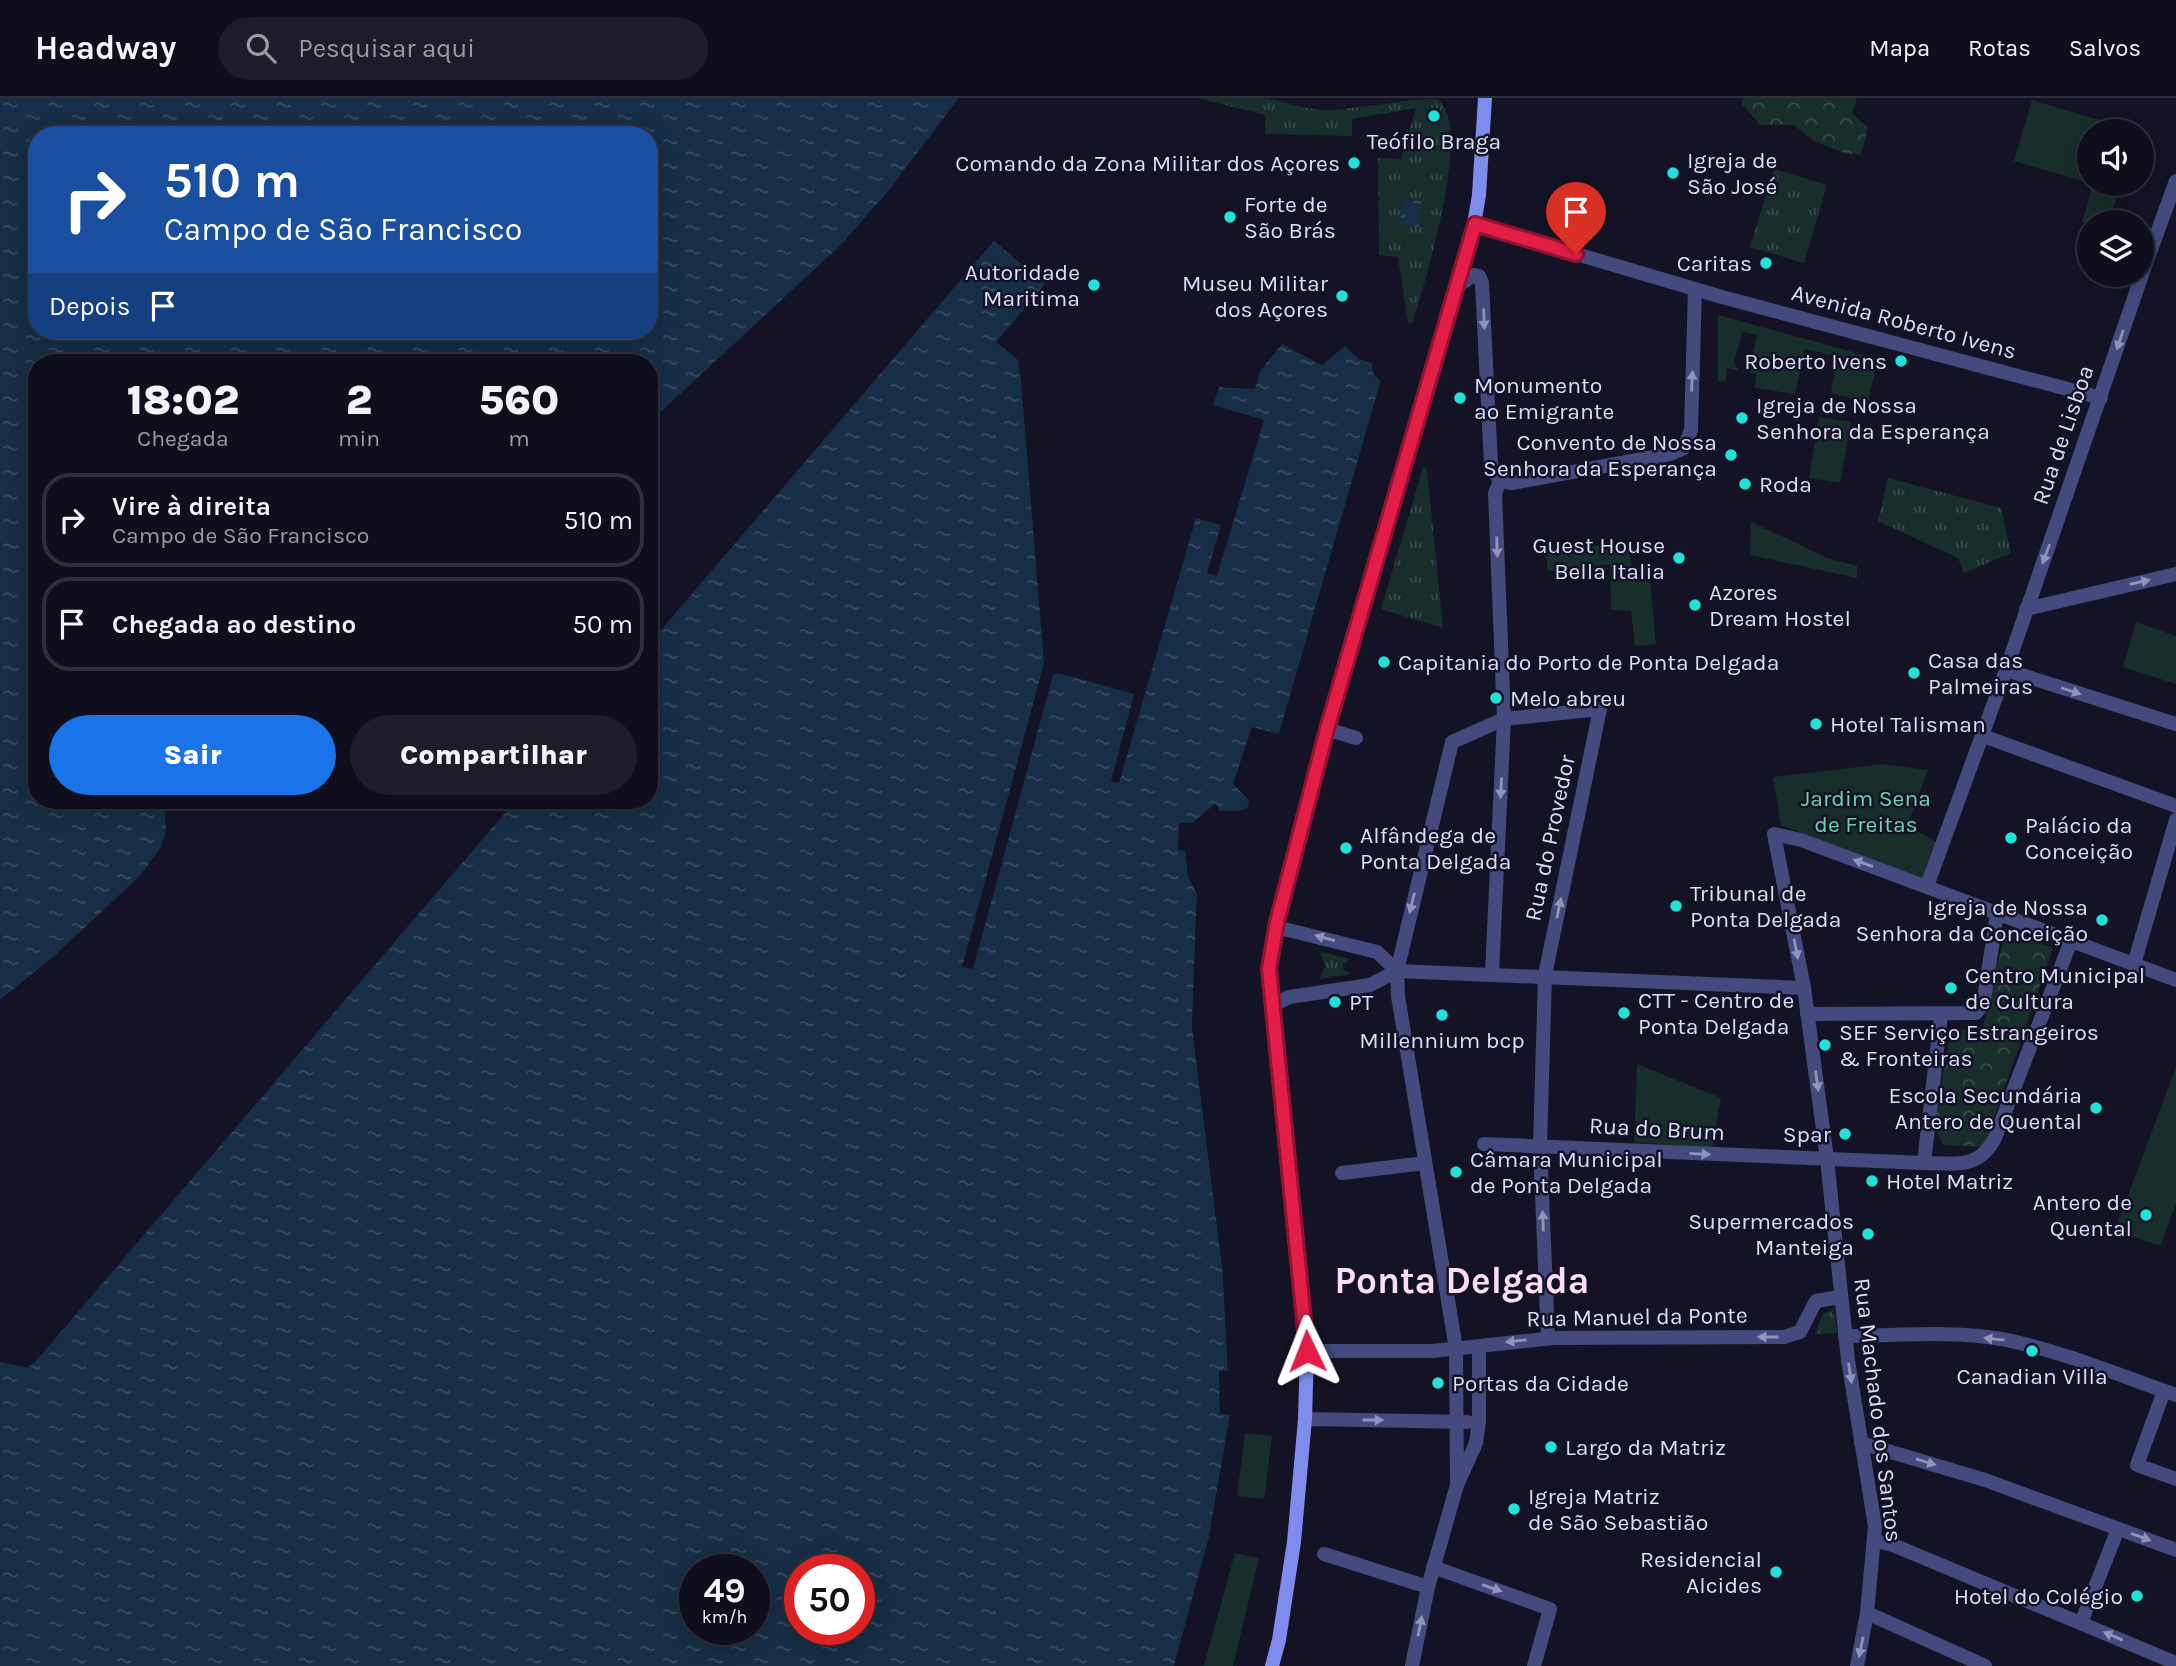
<!DOCTYPE html>
<html lang="pt">
<head>
<meta charset="utf-8">
<style>
  body { margin:0; font-family:Karla,sans-serif; background:#1d1c29; color:#f1f3f6; height:100vh; display:flex; flex-direction:column; font-size:26px; white-space:nowrap }
  * { box-sizing:border-box; margin:0 }
  p { font-size:23px; color:#9b9ca3 }
  .icon { flex:none; width:38px; height:38px; fill:none; stroke:currentColor; stroke-width:2; stroke-linecap:round; stroke-linejoin:round }
  .map { position:relative; flex:1; overflow:hidden }
  .sheet { position:absolute; left:28px; top:256px; width:630px; height:455px; display:flex; flex-direction:column; background:#0f0e1c; border-radius:28px; box-shadow:0 4px 18px #0003,0 0 0 2px #2f2e3b }
  .sheet>* { flex:none }
  .banner { position:absolute; left:28px; top:28px; width:630px; height:214px; border-radius:28px; box-shadow:0 4px 18px #0003,0 0 0 2px #2f2e3b; background:#1a4fa0; color:#fff; overflow:hidden }
  .buttons { position:absolute; left:2077px; top:21px; display:grid; gap:14px }
  .buttons a { display:grid; place-items:center; width:77px; height:77px; border-radius:50%; background:#0f0e1c; box-shadow:0 4px 18px #0003,0 0 0 2px #2f2e3b; font-size:35px }
  .speed { position:absolute; left:679px; top:1456px; display:flex; gap:14px; font-size:35px; font-weight:700; text-align:center }
  .speed>* { display:grid; place-content:center; width:91px; height:91px; border-radius:50%; background:#0f0e1c; box-shadow:0 4px 18px #0003,0 0 0 2px #2f2e3b; line-height:1 }
  .speed small { font-size:18px; font-weight:400 }
  .speed .limit { border:10px solid #d22; background:#fff; color:#111 }
  .pin { position:absolute; display:grid; place-items:center; width:60px; height:60px; color:#fff; margin:-72px -30px; border-radius:50% 50% 50% 0; rotate:-45deg; box-shadow:0 0 7px #0007 }
  .pin .icon { rotate:45deg }
  .me { position:absolute; width:77px; margin:-38px; rotate:358deg; stroke-linejoin:round; filter:drop-shadow(0 0 5px #0008) }
  .turn { display:flex; align-items:center; gap:24px; height:147px; padding:0 21px; font-size:32px }
  .turn .icon { width:91px; height:91px; stroke-width:2.5 }
  .turn b { display:block; font-size:49px; line-height:60px }
  .then { display:flex; align-items:center; height:66px; padding:0 21px; background:#0003; gap:14px; font-size:26px }
  .eta { display:flex; justify-content:space-evenly; align-items:center; height:119px; text-align:center }
  .eta b { font-size:42px; font-weight:800; line-height:49px }
  .action { display:flex; gap:14px; margin-top:auto; padding:14px 21px }
  .action a { flex:1; height:80px; border-radius:42px; background:#1a73e8; color:#fff; font-size:28px; font-weight:800; line-height:80px; text-align:center }
  .action a+a { background:#1d1c29; color:#f1f3f6 }
  ul { padding:0; list-style:none }
  li { display:flex; align-items:center; gap:21px; height:94px; margin:0 14px 10px; padding:0 7px; border:4px solid #2f2e3b; border-radius:28px }
  li div { flex:1 }
  li b { display:block; font-size:26px }
  li em { font-style:normal }
  header { display:flex; align-items:center; gap:42px; box-sizing:border-box; height:98px; padding:0 35px; background:#0f0e1c; border-bottom:2px solid #2f2e3b }
  header strong { font-size:33px }
  nav { display:flex; gap:38px; margin-inline-start:auto; font-size:24px }
  .search { width:490px; height:63px; background:#1d1c29; display:flex; align-items:center; gap:18px; box-sizing:border-box; padding:0 24px; border-radius:38px; color:#9b9ca3; font-size:26px }
  .map>svg:first-child { display:block }
</style>
</head>
<body>
<header>
<strong>Headway</strong>
<div class="search"><svg class="icon" aria-label="search" viewBox="0 0 24 24"><circle cx="10" cy="10" r="6"/><path d="M15 15l6 6"/></svg>Pesquisar aqui</div>
<nav><a>Mapa</a><a>Rotas</a><a>Salvos</a></nav>
</header>
<div class="map">
<svg width="2176" height="1568" viewBox="0 0 2176 1568">
  <defs>
    <pattern id="grass-tufts" width="24" height="20" patternUnits="userSpaceOnUse" patternTransform="scale(1.75)"><rect width="24" height="20" fill="#172e2b"/><path d="M3 7l-1-3M5 7V3M7 7l1-3M15 17l-1-3M17 17v-4M19 17l1-3" fill="none" stroke="#384c4b"/></pattern>
    <pattern id="forest-crowns" width="20" height="18" patternUnits="userSpaceOnUse" patternTransform="scale(1.75)"><rect width="20" height="18" fill="#172e2b"/><path d="M2 6a3 3 0 1 1 6 0M12 15a3 3 0 1 1 6 0" fill="none" stroke="#384c4b"/></pattern>
    <pattern id="water-ripples" width="26" height="14" patternUnits="userSpaceOnUse" patternTransform="scale(1.75)"><rect width="26" height="14" fill="#162e46"/><path d="M2 4q2-2 4 0t4 0M15 11q2-2 4 0t4 0" fill="none" stroke="#374c62"/></pattern>
  </defs>
  <rect width="100%" height="100%" fill="#141325"/>
  <g fill="url(#grass-tufts)">
    <path d="M 1198,0 C 1219,0 1241,0 1262,0 C 1283,2 1304,12 1325,12 C 1351,12 1413,0 1436,1 C 1476,21 1423,191 1412,226 L 1408,225 L 1398,159 L 1379,157 L 1378,60 L 1401,61 L 1416,10 L 1352,21 L 1352,38 L 1265,36 L 1265,17 Z"/>
    <polygon points="1774,71 1827,87 1804,165 1750,149"/>
    <polygon points="1423,370 1427,371 1443,530 1381,511"/>
    <polygon points="1888,380 2001,410 2011,455 1964,475 1958,460 1878,423"/>
    <polygon points="1319,853 1350,861 1343,866 1343,871 1351,876 1320,881 1325,867"/>
    <polygon points="1834,1211 1837,1235 1815,1236 1823,1216"/>
  </g>
  <g fill="url(#forest-crowns)">
    <polygon points="1743,0 1857,0 1852,15 1868,30 1861,57 1844,55 1814,43 1794,27 1760,27 1742,6"/>
    <polygon points="2006,830 2053,850 1984,1049 1943,1047 1934,1028 1951,933 1983,929"/>
  </g>
  <g fill="#172e2b">
    <polygon points="2032,2 2136,33 2090,33 2089,85 2014,63"/>
    <polygon points="2093,86 2120,86 2109,124 2082,124"/>
    <polygon points="1718,217 1878,261 1868,304 1831,295 1837,259 1805,251 1795,296 1755,290 1756,276 1749,275 1756,265 1753,256 1757,237 1743,234 1734,263 1738,272 1727,270 1726,284 1718,283"/>
    <polygon points="1819,319 1851,324 1840,385 1809,380"/>
    <polygon points="1751,424 1828,460 1857,468 1857,480 1750,457"/>
    <polygon points="1628,443 1632,474 1649,471 1656,546 1635,548 1631,513 1611,512 1610,466 1548,473 1546,455"/>
    <polygon points="2136,524 2176,538 2176,586 2123,569"/>
    <polygon points="1883,666 1928,672 1907,728 1938,745 1923,782 1781,727 1773,679"/>
    <polygon points="1637,966 1721,1000 1712,1050 1634,1044"/>
    <polygon points="2176,969 2176,1106 2160,1148 2115,1132"/>
    <polygon points="1245,1335 1272,1338 1264,1401 1237,1398"/>
    <polygon points="1235,1455 1259,1460 1233,1568 1204,1568"/>
  </g>
  <g fill="url(#water-ripples)" fill-rule="evenodd">
    <path d="M 0,0 L 959,0 L 887,95 L 840,148 L 649,325 L 649,264 L 37,264 L 37,702 L 165,702 L 166,734 L 160,751 L 140,778 L 52,860 L 0,902 ZM 37,37 L 649,37 L 649,233 L 37,233 Z"/>
    <polygon points="1402,102 1421,103 1419,129 1400,127"/>
    <path d="M 994,143 L 1045,186 L 996,244 L 1018,262 L 1021,283 L 1044,565 L 962,869 L 973,871 L 1053,577 L 1058,575 L 1134,596 L 1111,683 L 1119,685 L 1196,420 L 1221,427 L 1207,475 L 1217,478 L 1264,322 L 1213,307 L 1219,289 L 1254,291 L 1260,273 L 1282,246 L 1322,267 L 1345,247 L 1359,261 L 1372,265 L 1374,277 L 1381,282 L 1279,636 L 1252,629 L 1233,686 L 1249,702 L 1248,709 L 1239,713 L 1220,713 L 1216,705 L 1192,725 L 1179,725 L 1178,752 L 1185,752 L 1188,779 L 1197,796 L 1192,928 L 1223,1175 L 1228,1273 L 1219,1273 L 1220,1316 L 1230,1317 L 1209,1439 L 1174,1568 L 0,1568 L 0,1264 L 28,1270 L 36,1263 L 516,702 L 649,702 L 649,546 ZM 695,1472 L 754,1472 L 754,1531 L 695,1531 ZM 800,1472 L 859,1472 L 859,1531 L 800,1531 Z"/>
  </g>
  <g fill="#141325">
    <polygon points="959,0 963,0 952,16 890,97 842,150 649,328 649,325 840,148 887,95"/>
    <polygon points="1282,243 1322,263 1346,244 1356,254 1375,262 1377,275 1384,282 1282,637 1279,636 1381,283 1374,277 1372,265 1354,257 1345,248 1322,267 1282,246 1260,273 1255,291 1219,289 1213,307 1210,306 1217,286 1252,288 1257,271"/>
    <polygon points="165,702 168,702 169,735 163,753 143,780 54,863 0,906 0,902 52,860 140,778 160,751 166,734"/>
    <polygon points="1197,796 1200,798 1195,927 1227,1174 1232,1273 1228,1273 1223,1175 1192,928"/>
    <polygon points="1230,1317 1233,1317 1213,1439 1195,1511 1178,1568 1174,1568 1209,1439"/>
  </g>
  <g fill="none" stroke-linecap="round" stroke-linejoin="round">
    <g stroke="#444a7e" stroke-width="14">
      <polyline points="1475,126 1722,199 2101,300"/>
      <polyline points="2142,176 2176,83"/>
      <polyline points="1459,187 1474,177 1479,178 1482,185 1491,367 1500,383 1512,385 1670,356 1684,350 1691,332 1695,191"/>
      <polyline points="2026,511 2176,476"/>
      <polyline points="2006,572 2176,626"/>
      <polyline points="1327,631 1356,640"/>
      <polyline points="1983,638 2176,708"/>
      <polyline points="1927,788 2006,572 2142,177"/>
      <polyline points="1276,829 1377,854 1397,873"/>
      <polyline points="2134,866 2176,722"/>
      <polyline points="1492,875 1504,621 1495,395 1500,383"/>
      <polyline points="1272,908 1289,899 1370,887 1397,873 1804,890"/>
      <polyline points="1807,916 1976,915 1983,907 1997,816"/>
      <path d="M 1484,1046 L 1924,1065 C 1956,1065 1978,1072 1995,1040 L 2071,843"/>
      <polyline points="1924,1065 1941,917"/>
      <polyline points="1342,1075 1425,1065"/>
      <path d="M 1845,1238 C 1896,1238 1952,1232 2002,1241 C 2062,1253 2118,1277 2176,1297"/>
      <polyline points="1307,1253 1433,1253 1554,1240 1784,1239 1800,1234 1816,1203 1840,1199"/>
      <polyline points="2164,1293 2137,1367 2176,1381"/>
      <polyline points="1305,1321 1468,1324"/>
      <polyline points="1861,1345 1985,1382 2176,1452"/>
      <polyline points="1457,1387 1456,1251 1398,898 1397,873 1452,644 1504,621 1600,611 1545,877 1540,1048 1548,1240"/>
      <polyline points="1875,1443 1893,1447 2176,1565"/>
      <polyline points="1324,1456 1428,1489"/>
      <polyline points="1433,1469 1550,1511 1534,1568"/>
      <polyline points="1867,1515 1985,1568"/>
      <polyline points="2081,1525 2118,1431"/>
      <polyline points="1412,1568 1428,1489 1457,1387 1476,1345 1479,1324 1479,1248"/>
      <polyline points="1857,1568 1867,1515 1875,1428 1848,1262 1827,1061 1804,890 1774,736 1801,742 2176,882"/>
    </g>
    <polyline stroke="#808ced" stroke-width="14" points="1272,1568 1279,1542 1294,1444 1305,1321 1307,1253 1269,871 1281,807 1327,631 1472,138 1479,97 1485,0"/>
  </g>
  <defs><path id="oneway-solid" d="M-6-.8H1V-3.2L6.5 0L1 3.2V.8H-6Z" transform="scale(1.75)"/></defs>
  <g fill="#9094bc">
    <use href="#oneway-solid" transform="translate(1484 221) rotate(88)"/>
    <use href="#oneway-solid" transform="translate(2120 242) rotate(108)"/>
    <use href="#oneway-solid" transform="translate(1692 283) rotate(-88)"/>
    <use href="#oneway-solid" transform="translate(1497 449) rotate(88)"/>
    <use href="#oneway-solid" transform="translate(2046 456) rotate(110)"/>
    <use href="#oneway-solid" transform="translate(2140 484) rotate(-13)"/>
    <use href="#oneway-solid" transform="translate(2071 593) rotate(18)"/>
    <use href="#oneway-solid" transform="translate(1501 690) rotate(93)"/>
    <use href="#oneway-solid" transform="translate(1863 765) rotate(-160)"/>
    <use href="#oneway-solid" transform="translate(1412 805) rotate(104)"/>
    <use href="#oneway-solid" transform="translate(1559 810) rotate(-78)"/>
    <use href="#oneway-solid" transform="translate(1325 840) rotate(-165)"/>
    <use href="#oneway-solid" transform="translate(1796 851) rotate(79)"/>
    <use href="#oneway-solid" transform="translate(1817 983) rotate(82)"/>
    <use href="#oneway-solid" transform="translate(1700 1056) rotate(3)"/>
    <use href="#oneway-solid" transform="translate(1543 1123) rotate(-92)"/>
    <use href="#oneway-solid" transform="translate(1768 1239) rotate(180)"/>
    <use href="#oneway-solid" transform="translate(1994 1241) rotate(-174)"/>
    <use href="#oneway-solid" transform="translate(1516 1243) rotate(174)"/>
    <use href="#oneway-solid" transform="translate(1850 1275) rotate(81)"/>
    <use href="#oneway-solid" transform="translate(1373 1322)"/>
    <use href="#oneway-solid" transform="translate(1926 1364) rotate(17)"/>
    <use href="#oneway-solid" transform="translate(2141 1439) rotate(20)"/>
    <use href="#oneway-solid" transform="translate(1492 1490) rotate(19)"/>
    <use href="#oneway-solid" transform="translate(1420 1528) rotate(-79)"/>
    <use href="#oneway-solid" transform="translate(2113 1538) rotate(-157)"/>
    <use href="#oneway-solid" transform="translate(1861 1549) rotate(102)"/>
  </g>
  <g fill="none" stroke-linecap="round" stroke-linejoin="round">
    <defs>
      <polyline id="route" points="1307,1253 1269,871 1277,824 1327,631 1475,126 1576,156"/>
    </defs>
    <use href="#route" stroke="#92132f" stroke-width="18"/>
    <use href="#route" stroke="#e11d48" stroke-width="12"/>
  </g>
  <g fill="#22e0da" stroke="#141325" stroke-width="2.5">
    <circle cx="1434" cy="18" r="7"/>
    <circle cx="1354" cy="65" r="7"/>
    <circle cx="1673" cy="75" r="7"/>
    <circle cx="1230" cy="119" r="7"/>
    <circle cx="1766" cy="165" r="7"/>
    <circle cx="1094" cy="187" r="7"/>
    <circle cx="1342" cy="198" r="7"/>
    <circle cx="1901" cy="263" r="7"/>
    <circle cx="1460" cy="300" r="7"/>
    <circle cx="1742" cy="320" r="7"/>
    <circle cx="1731" cy="357" r="7"/>
    <circle cx="1745" cy="386" r="7"/>
    <circle cx="1679" cy="460" r="7"/>
    <circle cx="1695" cy="507" r="7"/>
    <circle cx="1384" cy="564" r="7"/>
    <circle cx="1914" cy="575" r="7"/>
    <circle cx="1496" cy="600" r="7"/>
    <circle cx="1816" cy="626" r="7"/>
    <circle cx="2011" cy="740" r="7"/>
    <circle cx="1346" cy="750" r="7"/>
    <circle cx="1676" cy="808" r="7"/>
    <circle cx="2102" cy="822" r="7"/>
    <circle cx="1951" cy="890" r="7"/>
    <circle cx="1335" cy="904" r="7"/>
    <circle cx="1624" cy="915" r="7"/>
    <circle cx="1442" cy="917" r="7"/>
    <circle cx="1825" cy="947" r="7"/>
    <circle cx="2096" cy="1010" r="7"/>
    <circle cx="1845" cy="1036" r="7"/>
    <circle cx="1456" cy="1074" r="7"/>
    <circle cx="1872" cy="1083" r="7"/>
    <circle cx="2146" cy="1117" r="7"/>
    <circle cx="1868" cy="1136" r="7"/>
    <circle cx="2032" cy="1253" r="7"/>
    <circle cx="1438" cy="1285" r="7"/>
    <circle cx="1551" cy="1349" r="7"/>
    <circle cx="1514" cy="1411" r="7"/>
    <circle cx="1776" cy="1474" r="7"/>
    <circle cx="2137" cy="1498" r="7"/>
  </g>
  <g text-anchor="middle" dominant-baseline="central" stroke-width="5" stroke-linejoin="round" paint-order="stroke">
    <g font-size="23" fill="#dcddfa" stroke="#141325" text-anchor="start">
      <text x="1434" y="43" text-anchor="middle">Teófilo Braga</text>
      <text x="1687" y="62">Igreja de<tspan x="1687" dy="26">São José</tspan></text>
      <text x="1340" y="65" text-anchor="end">Comando da Zona Militar dos Açores</text>
      <text x="1244" y="106">Forte de<tspan x="1244" dy="26">São Brás</tspan></text>
      <text x="1752" y="165" text-anchor="end">Caritas</text>
      <text x="1080" y="174" text-anchor="end">Autoridade<tspan x="1080" dy="26">Maritima</tspan></text>
      <text x="1328" y="185" text-anchor="end">Museu Militar<tspan x="1328" dy="26">dos Açores</tspan></text>
      <text x="1887" y="263" text-anchor="end">Roberto Ivens</text>
      <text x="1474" y="287">Monumento<tspan x="1474" dy="26">ao Emigrante</tspan></text>
      <text x="1756" y="307">Igreja de Nossa<tspan x="1756" dy="26">Senhora da Esperança</tspan></text>
      <text x="1717" y="344" text-anchor="end">Convento de Nossa<tspan x="1717" dy="26">Senhora da Esperança</tspan></text>
      <text x="1759" y="386">Roda</text>
      <text x="1665" y="447" text-anchor="end">Guest House<tspan x="1665" dy="26">Bella Italia</tspan></text>
      <text x="1709" y="494">Azores<tspan x="1709" dy="26">Dream Hostel</tspan></text>
      <text x="1928" y="562">Casa das<tspan x="1928" dy="26">Palmeiras</tspan></text>
      <text x="1398" y="564">Capitania do Porto de Ponta Delgada</text>
      <text x="1510" y="600">Melo abreu</text>
      <text x="1830" y="626">Hotel Talisman</text>
      <text x="2025" y="727">Palácio da<tspan x="2025" dy="26">Conceição</tspan></text>
      <text x="1360" y="737">Alfândega de<tspan x="1360" dy="26">Ponta Delgada</tspan></text>
      <text x="1690" y="795">Tribunal de<tspan x="1690" dy="26">Ponta Delgada</tspan></text>
      <text x="2088" y="809" text-anchor="end">Igreja de Nossa<tspan x="2088" dy="26">Senhora da Conceição</tspan></text>
      <text x="1965" y="877">Centro Municipal<tspan x="1965" dy="26">de Cultura</tspan></text>
      <text x="1638" y="902">CTT - Centro de<tspan x="1638" dy="26">Ponta Delgada</tspan></text>
      <text x="1349" y="904">PT</text>
      <text x="1839" y="934">SEF Serviço Estrangeiros<tspan x="1839" dy="26">&amp; Fronteiras</tspan></text>
      <text x="1442" y="942" text-anchor="middle">Millennium bcp</text>
      <text x="2082" y="997" text-anchor="end">Escola Secundária<tspan x="2082" dy="26">Antero de Quental</tspan></text>
      <text x="1831" y="1036" text-anchor="end">Spar</text>
      <text x="1470" y="1061">Câmara Municipal<tspan x="1470" dy="26">de Ponta Delgada</tspan></text>
      <text x="1886" y="1083">Hotel Matriz</text>
      <text x="2132" y="1104" text-anchor="end">Antero de<tspan x="2132" dy="26">Quental</tspan></text>
      <text x="1854" y="1123" text-anchor="end">Supermercados<tspan x="1854" dy="26">Manteiga</tspan></text>
      <text x="2032" y="1278" text-anchor="middle">Canadian Villa</text>
      <text x="1452" y="1285">Portas da Cidade</text>
      <text x="1565" y="1349">Largo da Matriz</text>
      <text x="1528" y="1398">Igreja Matriz<tspan x="1528" dy="26">de São Sebastião</tspan></text>
      <text x="1762" y="1461" text-anchor="end">Residencial<tspan x="1762" dy="26">Alcides</tspan></text>
      <text x="2123" y="1498" text-anchor="end">Hotel do Colégio</text>
    </g>
    <g font-size="23" fill="#dcddfa" stroke="#141325">
      <text transform="translate(1904 224) rotate(15)">Avenida Roberto Ivens</text>
      <text transform="translate(2063 337) rotate(-71)">Rua de Lisboa</text>
      <text transform="translate(1550 740) rotate(-78)">Rua do Provedor</text>
      <text transform="translate(1657 1031) rotate(3)">Rua do Brum</text>
      <text transform="translate(1637 1219) rotate(-1)">Rua Manuel da Ponte</text>
      <text transform="translate(1878 1312) rotate(83)">Rua Machado dos Santos</text>
    </g>
    <g font-size="23" fill="#71d1ac" stroke="#141325">
      <text x="1866" y="700">Jardim Sena<tspan x="1866" dy="26">de Freitas</tspan></text>
    </g>
    <g font-size="37" font-weight="bold" fill="#fadef4" stroke="#141325">
      <text x="1462" y="1182">Ponta Delgada</text>
    </g>
  </g>
</svg>
<div class="buttons">
<a><svg class="icon" aria-label="sound" viewBox="0 0 24 24"><path d="M4 9h4l5-4v14l-5-4H4zM17 9q2 3 0 6"/></svg></a>
<a><svg class="icon" aria-label="layers" viewBox="0 0 24 24"><path d="M12 4l9 5-9 5-9-5zM3 14l9 5 9-5"/></svg></a>
</div>
<div class="speed"><div>49<small>km/h</small></div><div class="limit">50</div></div>
<div class="pin" style="left:1576px;top:156px;background:#d93025"><svg class="icon" aria-label="arrive" viewBox="0 0 24 24"><path d="M6 21V4h12l-3 4 3 4H6"/></svg></div>
<svg class="me" style="left:1307px;top:1253px" viewBox="-20 -20 40 40"><path d="M0-17L14 15 0 8-14 15z" fill="#e11d48" stroke="#fff" stroke-width="4"/></svg>
<div class="banner">
<div class="turn"><svg class="icon" aria-label="right" viewBox="0 0 24 24"><path d="M7 20v-9h11M14 6l5 5-5 5"/></svg><div><b>510 m</b>Campo de São Francisco</div></div>
<div class="then">Depois<svg class="icon" aria-label="arrive" viewBox="0 0 24 24"><path d="M6 21V4h12l-3 4 3 4H6"/></svg></div>
</div>
<section class="sheet">
<div class="eta">
<div><b>18:02</b><p>Chegada</p></div>
<div><b>2</b><p>min</p></div>
<div><b>560</b><p>m</p></div>
</div>
<ul>
<li><svg class="icon" aria-label="right" viewBox="0 0 24 24"><path d="M7 20v-9h11M14 6l5 5-5 5"/></svg><div><b>Vire à direita</b><p>Campo de São Francisco</p></div><em>510 m</em></li>
<li><svg class="icon" aria-label="arrive" viewBox="0 0 24 24"><path d="M6 21V4h12l-3 4 3 4H6"/></svg><div><b>Chegada ao destino</b></div><em>50 m</em></li>
</ul>
<div class="action"><a>Sair</a><a>Compartilhar</a></div>
</section>
</div>
</body>
</html>
